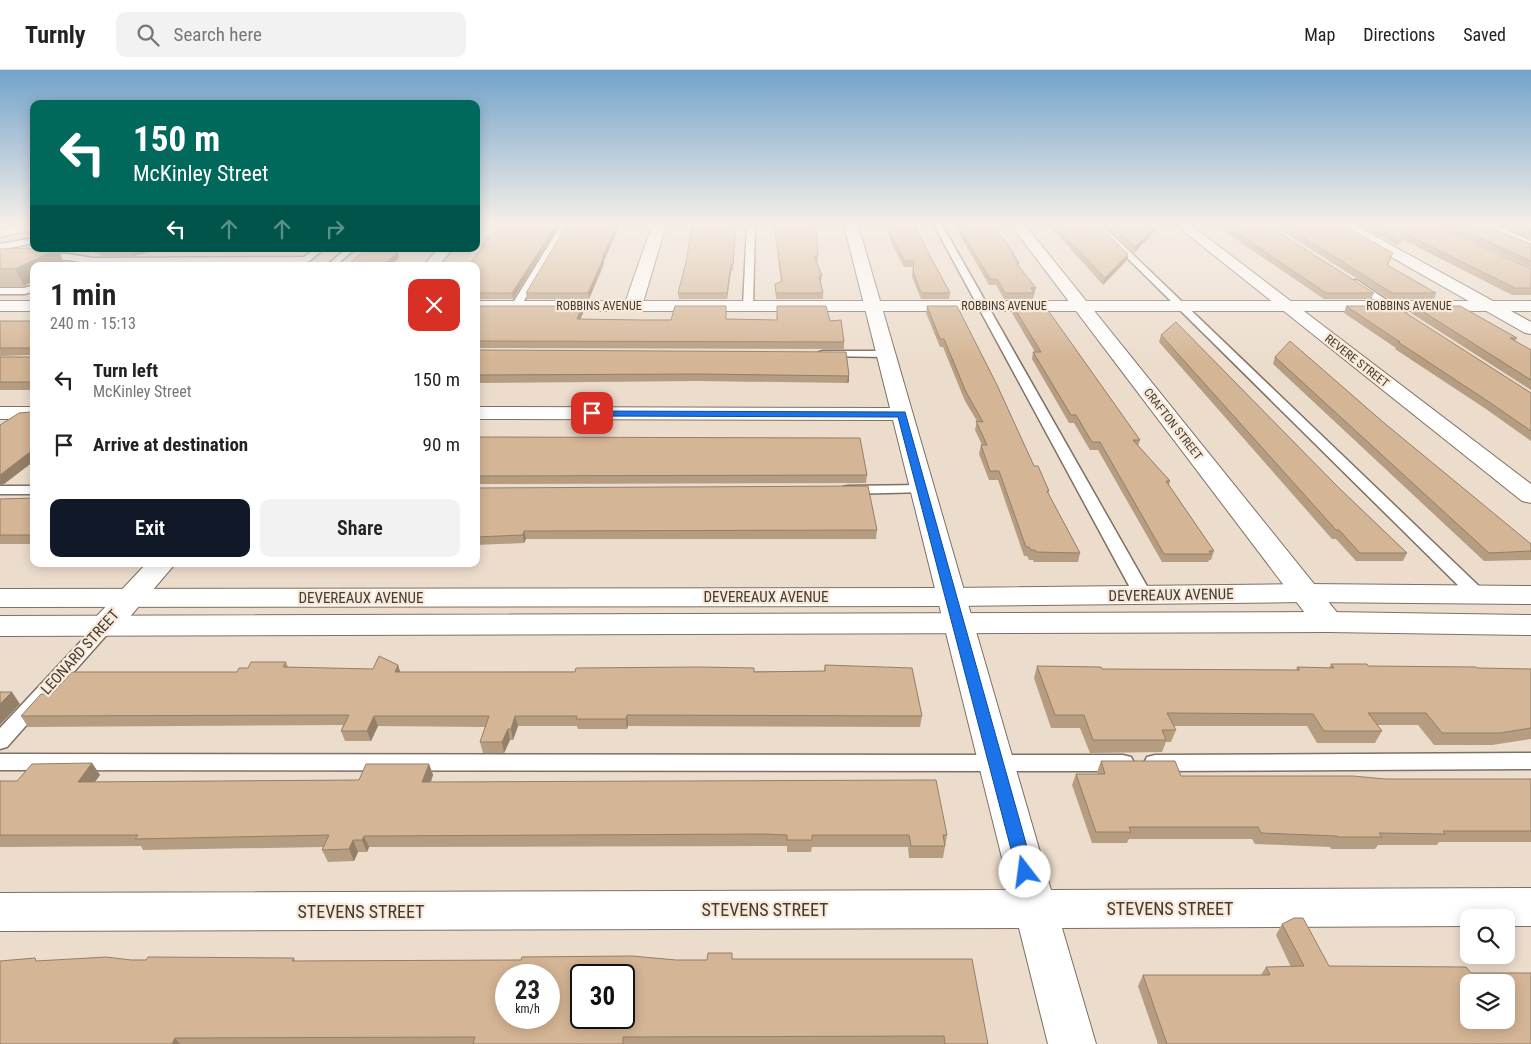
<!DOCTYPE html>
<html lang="en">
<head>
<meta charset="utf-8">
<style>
  body { margin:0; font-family:"Roboto Condensed",sans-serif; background:#f2f2f2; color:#222; height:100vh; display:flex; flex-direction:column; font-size:19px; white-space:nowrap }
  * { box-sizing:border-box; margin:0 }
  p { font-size:16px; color:#767676 }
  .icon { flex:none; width:28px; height:28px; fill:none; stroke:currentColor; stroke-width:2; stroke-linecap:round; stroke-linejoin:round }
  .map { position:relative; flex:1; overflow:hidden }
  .details { position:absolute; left:30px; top:192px; width:450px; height:305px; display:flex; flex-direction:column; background:#fff; border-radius:10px; box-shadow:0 2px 12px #0003 }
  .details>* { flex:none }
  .banner { position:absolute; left:30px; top:30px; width:450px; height:152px; border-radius:10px; box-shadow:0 2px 12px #0003; background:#00695c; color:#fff; overflow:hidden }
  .fabs { position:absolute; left:1460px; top:839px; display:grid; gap:10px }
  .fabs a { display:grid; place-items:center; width:55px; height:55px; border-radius:10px; background:#fff; box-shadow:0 2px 12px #0003; font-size:25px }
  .speed { position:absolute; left:495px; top:894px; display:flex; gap:10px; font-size:25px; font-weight:700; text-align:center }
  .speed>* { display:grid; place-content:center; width:65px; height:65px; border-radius:50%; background:#fff; box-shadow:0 2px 12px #0003; line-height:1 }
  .speed small { font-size:12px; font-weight:400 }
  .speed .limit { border:2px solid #111; border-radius:8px; background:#fff; color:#111 }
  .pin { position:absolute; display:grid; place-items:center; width:42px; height:42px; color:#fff; margin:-21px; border-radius:10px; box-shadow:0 2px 8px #0006 }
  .me { position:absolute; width:55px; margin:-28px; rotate:345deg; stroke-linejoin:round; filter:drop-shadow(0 0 4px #0008) }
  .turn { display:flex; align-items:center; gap:18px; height:105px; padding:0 20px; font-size:22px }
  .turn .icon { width:65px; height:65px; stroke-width:2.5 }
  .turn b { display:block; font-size:35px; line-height:42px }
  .lanes { display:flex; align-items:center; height:48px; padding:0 20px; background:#0003; justify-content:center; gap:25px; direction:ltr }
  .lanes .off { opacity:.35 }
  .round { display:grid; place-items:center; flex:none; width:52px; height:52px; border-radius:10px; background:#f2f2f2 }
  .head { display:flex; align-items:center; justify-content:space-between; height:85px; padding:0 20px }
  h1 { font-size:30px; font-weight:600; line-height:38px }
  .primary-button { display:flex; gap:10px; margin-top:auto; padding:10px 20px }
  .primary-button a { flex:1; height:58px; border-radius:10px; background:#111827; color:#fff; font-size:20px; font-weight:600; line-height:58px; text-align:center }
  .primary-button a+a { background:#f2f2f2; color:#222 }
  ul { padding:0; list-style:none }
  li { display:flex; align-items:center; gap:15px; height:65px; padding:0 20px }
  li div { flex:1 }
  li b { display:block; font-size:19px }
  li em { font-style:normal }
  header { display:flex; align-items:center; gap:30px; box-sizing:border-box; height:70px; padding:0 25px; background:#fff; border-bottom:1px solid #e0e0e0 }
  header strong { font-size:24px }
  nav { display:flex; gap:28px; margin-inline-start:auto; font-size:18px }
  .search { width:350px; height:45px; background:#f2f2f2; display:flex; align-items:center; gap:12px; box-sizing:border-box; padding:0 18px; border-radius:10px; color:#767676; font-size:19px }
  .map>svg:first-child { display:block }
</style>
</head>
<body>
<header>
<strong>Turnly</strong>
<div class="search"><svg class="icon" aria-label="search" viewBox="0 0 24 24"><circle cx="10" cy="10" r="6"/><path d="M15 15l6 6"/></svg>Search here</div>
<nav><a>Map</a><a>Directions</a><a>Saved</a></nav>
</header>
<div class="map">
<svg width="1531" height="974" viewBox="0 0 1531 974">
  <rect width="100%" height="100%" fill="#ecdccc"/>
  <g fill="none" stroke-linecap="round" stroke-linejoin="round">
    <defs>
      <g id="lane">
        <polygon points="561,155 569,155 521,236 520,238 512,238 511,236"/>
        <polygon points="747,155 755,155 753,236 748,239 743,236"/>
        <polygon points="934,155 942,155 1152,525 1149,529 1143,530 1137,529 1134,525"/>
        <polygon points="1094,155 1102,155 1484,521 1487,525 1484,529 1478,530 1472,529"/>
        <polygon points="34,168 34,173 0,180 0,174"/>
        <polygon points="315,179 324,179 303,196 294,196 297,193 93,194 68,190 0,189 0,183 68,184 93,188 304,187"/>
        <polygon points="346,179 355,179 335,196 326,196"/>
        <polygon points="1355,210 1358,211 1406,243 1401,246 1397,245 1352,215 1350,213"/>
        <polygon points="34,215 34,221 25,224 0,224 0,218 24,218"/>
        <polygon points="823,281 886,281 892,284 886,287 819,286 817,284 819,282"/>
        <polygon points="922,415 927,416 929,419 927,422 848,424 843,423 841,420 843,417 848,416"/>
        <rect x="0" y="416" width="34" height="8"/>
        <polygon points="105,550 111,552 114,556 111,560 7,677 0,679 0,658 99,552"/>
        <polygon points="1531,683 1531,699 1155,701 1147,699 1144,693 1147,687 1155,685"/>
        <polygon points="0,684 1123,685 1131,687 1134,693 1131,699 1123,701 0,700"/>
      </g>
      <g id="street">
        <polygon points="652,155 666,155 642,236 639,240 627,240 624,236"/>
        <polygon points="844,155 858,155 1051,820 1531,818 1531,856 1506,856 1506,848 1469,848 1469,856 1062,858 1096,974 1048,974 1019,858 0,861 0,823 1010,820 893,350 476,349 476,337 890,338"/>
        <polygon points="1011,155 1025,155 1339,545 1343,552 1339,559 1328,562 1317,559"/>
        <polygon points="1176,155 1191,155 1531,414 1531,433 1522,431"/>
        <polygon points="1338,155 1355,155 1531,252 1531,264 1525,263 1340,158"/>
        <polygon points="1478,155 1496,155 1531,171 1531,180 1480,158"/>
        <polygon points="438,179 453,179 438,196 423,196"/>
        <rect x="0" y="337" width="34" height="12"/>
        <polygon points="146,494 175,494 116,563 105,566 94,563 90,556 94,549"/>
      </g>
      <g id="secondary">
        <polygon points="1306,514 1531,516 1531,534 1306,532 951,536 0,537 0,519 951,518"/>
        <polygon points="1328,542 1531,545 1531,565 1328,562 0,566 0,546"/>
      </g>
      <g id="highway">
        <polygon points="19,155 34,155 34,160 0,167 0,159"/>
        <rect x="0" y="231" width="34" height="10"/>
        <rect x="476" y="231" width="1055" height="10"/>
      </g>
    </defs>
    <use href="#lane" stroke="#7e7062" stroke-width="3"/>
    <use href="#street" stroke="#7e7062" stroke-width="2"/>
    <use href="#secondary" stroke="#7e7062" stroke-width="2"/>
    <use href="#highway" stroke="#7e7062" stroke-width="2"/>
    <use href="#lane" fill="#fff" fill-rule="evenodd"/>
    <use href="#street" fill="#fff" fill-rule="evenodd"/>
    <use href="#secondary" fill="#fff" fill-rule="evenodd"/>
    <use href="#highway" fill="#fff" fill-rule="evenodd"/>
  </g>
  <g fill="#b69c80">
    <polygon points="560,155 513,229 476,229 476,196 483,177 482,175"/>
    <polygon points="736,155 733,201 731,201 727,229 679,229 678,223"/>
    <polygon points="774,155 816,155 818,186 818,192 817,192 822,206 821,212 823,223 823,229 776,229 775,214 781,212"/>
    <polygon points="886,155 916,155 916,159 950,223 949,229 921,229 912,207 913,197 904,197 892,174"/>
    <polygon points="954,155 993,155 1014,183 1014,185 1019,193 1018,196 1036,218 1033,229 1004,229 996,215 989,215"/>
    <polygon points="1047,155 1098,155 1128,184 1127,190 1103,215 1058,165"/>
    <polygon points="1105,155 1153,155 1156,157 1154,162 1134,183"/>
    <polygon points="1215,155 1267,155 1374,223 1371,229 1324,229"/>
    <polygon points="1273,155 1342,155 1391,189 1388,195 1436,223 1434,229 1389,229"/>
    <polygon points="1359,155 1435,155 1531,199 1531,225 1512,225 1402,169 1398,176"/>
    <polygon points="1438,155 1483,155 1531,174 1531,198"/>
    <polygon points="1500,155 1531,155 1531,169"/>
    <polygon points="0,179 65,195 63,196 34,196 24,216 0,216"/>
    <polygon points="86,179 163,179 133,186 103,186"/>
    <polygon points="604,191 604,194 589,229 527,229 526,223"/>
    <polygon points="476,236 582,236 583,243 580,249 643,250 726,249 830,251 844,272 844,279 476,278"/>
    <polygon points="927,236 1034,396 1049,421 1048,423 1080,483 1078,492 1034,492 1033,490 1029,490 1027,486 1024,486 998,410 989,410 979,384 981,375 982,375 975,360 977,351 965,331 943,277 940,277 926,243"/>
    <polygon points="1013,236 1140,370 1138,376 1170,411 1169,415 1214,481 1211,490 1209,490 1208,492 1162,492 1098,380 1090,380 1074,353 1069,353 1032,289 1033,282 1035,282 1012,243"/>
    <polygon points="1346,236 1531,323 1531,371 1486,339 1395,279 1396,278 1344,243"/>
    <polygon points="1414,236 1517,268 1515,271 1531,280 1531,320 1411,243"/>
    <polygon points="0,251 34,251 34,320 0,320 0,287 30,287 32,285 0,286"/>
    <polygon points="1161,265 1338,417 1407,483 1403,491 1356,491 1336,469 1332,469 1317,452 1159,272"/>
    <polygon points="476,280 849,305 849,312 847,313 699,311 476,313"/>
    <polygon points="1275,287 1383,352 1531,481 1531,490 1484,491 1273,294"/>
    <polygon points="34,333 34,391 4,414 31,342"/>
    <polygon points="476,367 867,405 866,413 476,414"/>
    <polygon points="476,418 877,460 876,469 526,469 524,473 476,475"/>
    <polygon points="34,428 34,474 0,474 0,429"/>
    <polygon points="286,592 288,597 373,599 398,595 400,602 824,601 825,595 922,646 920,657 628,656 627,659 578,659 577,656 518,656 513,670 510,670 504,683 483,683 480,672 485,657 378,656 371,671 345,671 341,661 343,655 28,657 21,646 52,624 237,602 248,598"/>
    <polygon points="1331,594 1368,596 1531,599 1531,669 1492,675 1434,675 1418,655 1377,655 1382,661 1375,673 1317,673 1307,656 1174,656 1176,660 1171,672 1166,672 1162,682 1090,683 1080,658 1051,658 1034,608 1037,596 1102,599 1296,600 1297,597 1329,598"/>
    <polygon points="1101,691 1181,706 1385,709 1531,709 1531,772 1439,772 1437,775 1378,775 1375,779 1331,779 1330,777 1255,774 1252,769 1129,769 1127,773 1092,773 1072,715 1076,704 1098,704 1097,702"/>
    <polygon points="92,693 100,705 94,712 359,710 429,694 433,705 431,712 947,765 943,788 909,788 908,777 812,777 811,782 787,782 787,776 764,776 369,777 367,782 358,782 354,791 328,792 322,780 323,777 143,780 141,776 0,777 0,711 17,711"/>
    <polygon points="1282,854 1329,896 1471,903 1531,974 1158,974 1138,916 1143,905 1261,905 1266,897 1291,897 1276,865"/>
    <polygon points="294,888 295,891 676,890 707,890 732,889 988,974 0,974 38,891"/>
  </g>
  <g fill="#947f68">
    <polygon points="556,155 560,155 513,229 512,223"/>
    <polygon points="617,155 620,155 604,191 604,194 589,229 588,223 602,189"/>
    <polygon points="1156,157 1154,162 1134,183 1135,177"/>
    <polygon points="57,179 58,179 65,195 63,196 34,196 34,211 24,216 15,199"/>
    <polygon points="130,179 163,179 133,186"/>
    <polygon points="398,182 399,188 390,196 382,196"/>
    <polygon points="1128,184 1127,190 1103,215 1105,208"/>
    <polygon points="731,195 731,201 727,229 727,223"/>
    <polygon points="582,236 583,243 578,255 577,249"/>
    <polygon points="849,305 849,312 847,313 848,306"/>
    <polygon points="30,382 34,389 34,391 4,414 0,415 0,405"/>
    <polygon points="524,461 526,469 524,473 523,465"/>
    <polygon points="398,595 401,605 395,602"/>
    <polygon points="12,622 20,634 0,655 0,634"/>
    <polygon points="627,645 628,656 627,659 626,649"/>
    <polygon points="374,646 378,656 371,671 367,661"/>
    <polygon points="515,646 518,656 513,670 511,659"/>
    <polygon points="508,659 510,670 504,683 502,672"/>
    <polygon points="92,693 100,705 86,724 78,712"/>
    <polygon points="429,694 433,705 426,724 422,712"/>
    <polygon points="364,766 369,777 367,782 362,770"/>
    <polygon points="353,770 358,782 354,791 349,779"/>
    <polygon points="175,968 180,974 172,974"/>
  </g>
  <g fill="#d4b595" stroke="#947f68" fill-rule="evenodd">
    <polygon points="501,155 556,155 512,223 476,223 476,196 468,196 484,175 482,175"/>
    <polygon points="567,155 617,155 602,189 603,189 588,223 526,223"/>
    <polygon points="693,155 736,155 733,195 731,195 727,223 678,223 686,192 691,162"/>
    <polygon points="774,155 816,155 818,186 814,186 822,206 819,206 823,223 776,223 775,214 782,211"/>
    <polygon points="888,155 916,155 914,156 950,223 921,223 913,201 914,191 905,191 892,168"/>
    <polygon points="958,155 993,155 1014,183 1012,183 1019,193 1016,193 1036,218 1031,218 1034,223 1005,223 997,209 990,209"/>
    <polygon points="1054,155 1098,155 1128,184 1105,208"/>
    <polygon points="1111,155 1153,155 1156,157 1135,177"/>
    <polygon points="1225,155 1267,155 1374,223 1326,223"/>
    <polygon points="1284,155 1342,155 1393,183 1387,195 1436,223 1392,223"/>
    <polygon points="1371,155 1435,155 1531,199 1531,218 1515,218 1404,163 1400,171"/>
    <polygon points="1452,155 1483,155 1531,174 1531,191"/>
    <polygon points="1515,155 1531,155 1531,162"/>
    <polygon points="0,179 34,178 57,179 15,199 0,199"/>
    <polygon points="363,182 398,182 382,196 347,196"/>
    <polygon points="476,236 582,236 577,249 643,250 671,250 675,236 726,236 726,249 777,250 777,236 826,236 830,251 841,250 844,272 476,271"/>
    <polygon points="927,236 957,236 997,315 1034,396 1038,396 1049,421 1047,421 1080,483 1036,482 1035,480 1031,480 1029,477 1026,477 999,401 990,401 981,375 987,375 976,351 983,352 966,322 944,269 940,269"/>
    <polygon points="1013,236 1045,236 1140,370 1133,370 1170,411 1166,411 1214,481 1209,481 1211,484 1164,484 1100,372 1092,372 1076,345 1071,345 1033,282 1041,282"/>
    <polygon points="1346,236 1395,236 1531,323 1531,361 1489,332 1398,272 1400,272"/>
    <polygon points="1414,236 1460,236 1517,268 1510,268 1531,280 1531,310"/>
    <polygon points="0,251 34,251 34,312 0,312 0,287 30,287 32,285 30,278 0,278"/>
    <polygon points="1176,252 1338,417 1407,483 1360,483 1339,460 1336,460 1161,265"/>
    <polygon points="1290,271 1383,352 1531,474 1531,481 1489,483 1275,287"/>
    <polygon points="476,280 846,282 849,305 848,306 699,304 476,305"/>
    <polygon points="34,333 34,382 30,382 0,405 0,355 19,343 31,342 32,334"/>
    <polygon points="476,367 860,368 867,405 476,406"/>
    <polygon points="868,416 877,460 524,461 523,465 476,467 476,418"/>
    <polygon points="34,428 34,465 0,465 0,429"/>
    <polygon points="379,586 398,595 395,602 575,602 576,598 700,597 754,598 754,602 825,601 825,595 912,598 922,646 627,645 626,649 576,649 577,646 515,646 511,659 508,659 502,672 480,672 489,646 374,646 367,661 341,661 349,645 21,646 41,624 52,624 72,602 237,602 239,598 248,598 251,592 286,592 283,597 373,599"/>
    <polygon points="1331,594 1367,594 1368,596 1476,597 1477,598 1531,599 1531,658 1500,663 1442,663 1426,643 1368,643 1382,661 1324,661 1313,644 1167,643 1176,660 1162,660 1166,670 1093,670 1084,645 1055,645 1037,596 1101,597 1102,599 1300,600 1297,597 1334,598"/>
    <polygon points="0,622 12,622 0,634"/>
    <polygon points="1101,691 1175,691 1181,706 1353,706 1385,709 1531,709 1531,761 1443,761 1445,764 1379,763 1382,767 1338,767 1337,766 1261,763 1258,757 1129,757 1131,762 1096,762 1076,704 1105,704"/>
    <polygon points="92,693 78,712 359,710 366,694 429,694 422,712 936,710 947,765 943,765 945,776 911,776 909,765 812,765 812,770 787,770 787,765 764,764 364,766 362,770 353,770 349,779 322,780 329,765 135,769 138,765 0,765 0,711 17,711 32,694"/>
    <path d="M 1294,848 L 1303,848 L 1329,896 L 1466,897 L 1471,903 L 1531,903 L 1531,974 L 1167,974 L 1143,905 L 1270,905 L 1266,897 L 1304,896 L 1282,854 ZM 1469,912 L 1506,912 L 1506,950 L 1469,950 Z"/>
    <path d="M 708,883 L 732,883 L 732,889 L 972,889 L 988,974 L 945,974 L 944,966 L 623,967 L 623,974 L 473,974 L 475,967 L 175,968 L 172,974 L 0,974 L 0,891 L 35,888 L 36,891 L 106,887 L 131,890 L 146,890 L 148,887 L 294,888 L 292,891 L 521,890 L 522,887 L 632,886 L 676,890 L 707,890 ZM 506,905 L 549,905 L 549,948 L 506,948 ZM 581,905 L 624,905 L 624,948 L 581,948 Z"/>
  </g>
  <linearGradient id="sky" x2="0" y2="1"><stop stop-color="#72a3cb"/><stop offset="0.53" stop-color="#f6efe8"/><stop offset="1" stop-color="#f6efe8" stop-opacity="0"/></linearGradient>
  <rect width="1531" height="291" fill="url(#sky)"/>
  <polygon fill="#1a73e8" stroke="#114b97" points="589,341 905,342 1034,802 1031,807 1025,810 1019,807 1017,802 898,347 592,346 588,343"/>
  <g text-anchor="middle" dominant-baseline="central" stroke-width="4.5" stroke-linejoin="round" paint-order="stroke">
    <g font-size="12" fill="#423c35" stroke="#f9e9d9">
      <text x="599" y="236">ROBBINS AVENUE</text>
      <text x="1004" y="236">ROBBINS AVENUE</text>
      <text x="1409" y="236">ROBBINS AVENUE</text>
      <text transform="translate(1357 291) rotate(38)">REVERE STREET</text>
      <text transform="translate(1173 354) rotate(52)">CRAFTON STREET</text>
    </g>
    <g font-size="15" fill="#423c35" stroke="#f9e9d9">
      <text transform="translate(1171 525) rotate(-1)">DEVEREAUX AVENUE</text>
      <text x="766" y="527">DEVEREAUX AVENUE</text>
      <text x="361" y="528">DEVEREAUX AVENUE</text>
      <text transform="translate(80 582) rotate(-48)">LEONARD STREET</text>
    </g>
    <g font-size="18" fill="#423c35" stroke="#f9e9d9">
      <text x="1170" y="838">STEVENS STREET</text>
      <text x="765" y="839">STEVENS STREET</text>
      <text x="361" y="841">STEVENS STREET</text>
    </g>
  </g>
</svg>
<div class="fabs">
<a><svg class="icon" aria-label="search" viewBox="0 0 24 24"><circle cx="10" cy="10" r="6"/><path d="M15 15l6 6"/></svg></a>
<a><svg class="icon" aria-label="layers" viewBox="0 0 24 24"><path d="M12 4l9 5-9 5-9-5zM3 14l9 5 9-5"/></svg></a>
</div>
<div class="speed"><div>23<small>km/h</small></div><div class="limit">30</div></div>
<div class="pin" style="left:592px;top:343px;background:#d93025"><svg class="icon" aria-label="arrive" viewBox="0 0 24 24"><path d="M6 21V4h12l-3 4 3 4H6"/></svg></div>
<svg class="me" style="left:1025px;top:802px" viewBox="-20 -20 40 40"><circle r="19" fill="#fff"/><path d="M0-13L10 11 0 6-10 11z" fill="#1a73e8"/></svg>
<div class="banner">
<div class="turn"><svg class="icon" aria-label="left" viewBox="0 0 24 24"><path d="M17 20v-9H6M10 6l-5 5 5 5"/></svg><div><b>150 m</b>McKinley Street</div></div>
<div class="lanes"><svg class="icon" aria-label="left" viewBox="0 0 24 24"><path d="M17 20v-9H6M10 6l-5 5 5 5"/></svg><svg class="icon off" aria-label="ahead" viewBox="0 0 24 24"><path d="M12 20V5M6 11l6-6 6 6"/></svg><svg class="icon off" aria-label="ahead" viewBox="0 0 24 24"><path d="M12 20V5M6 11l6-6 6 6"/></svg><svg class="icon off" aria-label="right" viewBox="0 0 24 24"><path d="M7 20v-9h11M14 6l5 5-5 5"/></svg></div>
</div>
<section class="details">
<div class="head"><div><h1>1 min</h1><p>240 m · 15:13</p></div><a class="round" style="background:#d93025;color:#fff"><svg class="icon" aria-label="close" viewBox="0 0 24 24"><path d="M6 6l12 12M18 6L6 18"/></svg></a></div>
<ul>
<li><svg class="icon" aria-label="left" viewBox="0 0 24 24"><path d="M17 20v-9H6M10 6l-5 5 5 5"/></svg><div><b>Turn left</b><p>McKinley Street</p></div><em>150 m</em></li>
<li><svg class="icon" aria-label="arrive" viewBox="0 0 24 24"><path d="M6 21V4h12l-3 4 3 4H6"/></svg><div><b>Arrive at destination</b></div><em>90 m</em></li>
</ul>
<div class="primary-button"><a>Exit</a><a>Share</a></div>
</section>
</div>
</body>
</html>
